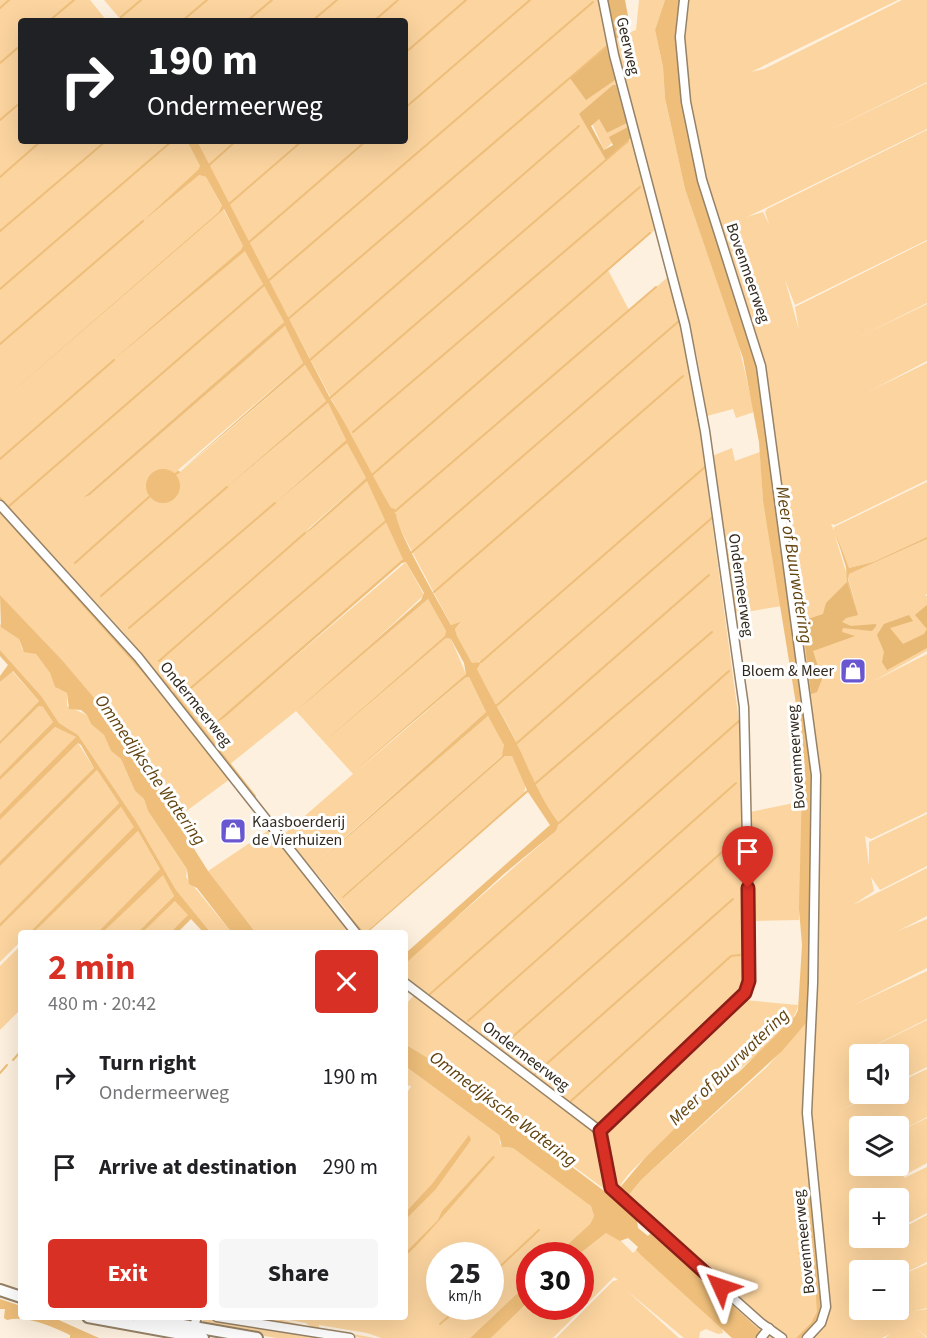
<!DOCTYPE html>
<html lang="en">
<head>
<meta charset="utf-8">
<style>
  body { margin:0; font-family:"Source Sans 3",sans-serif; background:#f6f6f6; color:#202124; height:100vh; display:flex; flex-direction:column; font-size:22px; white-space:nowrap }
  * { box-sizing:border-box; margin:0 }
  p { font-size:20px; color:#757577 }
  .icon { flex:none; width:33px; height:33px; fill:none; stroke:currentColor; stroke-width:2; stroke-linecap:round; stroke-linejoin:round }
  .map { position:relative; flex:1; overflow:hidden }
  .side { position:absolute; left:18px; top:930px; width:390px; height:390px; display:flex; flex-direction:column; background:#fff; border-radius:6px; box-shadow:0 6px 24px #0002 }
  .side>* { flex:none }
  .banner { position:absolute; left:18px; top:18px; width:390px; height:126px; border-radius:6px; box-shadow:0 6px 24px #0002; background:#202124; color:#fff; overflow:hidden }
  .fabs { position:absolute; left:849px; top:1044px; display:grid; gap:12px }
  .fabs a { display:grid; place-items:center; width:60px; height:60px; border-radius:6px; background:#fff; box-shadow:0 6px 24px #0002; font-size:30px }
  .speed { position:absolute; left:426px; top:1242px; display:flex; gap:12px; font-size:30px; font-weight:700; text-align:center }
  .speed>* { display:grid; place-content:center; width:78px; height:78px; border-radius:50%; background:#fff; box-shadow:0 6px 24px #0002; line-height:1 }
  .speed small { font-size:15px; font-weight:400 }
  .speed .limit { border:9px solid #d22; background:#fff; color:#111 }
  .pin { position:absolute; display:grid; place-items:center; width:51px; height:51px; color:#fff; margin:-62px -26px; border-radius:50% 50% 50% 0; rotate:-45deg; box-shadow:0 0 6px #0007 }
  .pin .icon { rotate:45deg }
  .me { position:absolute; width:66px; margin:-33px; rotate:312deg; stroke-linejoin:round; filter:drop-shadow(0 0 4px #0008) }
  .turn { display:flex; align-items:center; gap:21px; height:126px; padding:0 30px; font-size:27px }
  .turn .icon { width:78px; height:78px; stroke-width:2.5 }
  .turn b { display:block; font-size:42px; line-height:51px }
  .round { display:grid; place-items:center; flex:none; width:63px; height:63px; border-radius:6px; background:#f6f6f6 }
  .overview { display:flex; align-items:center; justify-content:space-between; height:102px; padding:0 30px }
  h1 { font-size:36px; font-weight:700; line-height:45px; color:#d93025 }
  .button { display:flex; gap:12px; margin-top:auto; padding:12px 30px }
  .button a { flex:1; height:69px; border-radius:6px; background:#d93025; color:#fff; font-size:24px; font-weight:700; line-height:69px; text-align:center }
  .button a+a { background:#f6f6f6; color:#202124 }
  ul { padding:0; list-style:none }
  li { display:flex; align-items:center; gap:18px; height:90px; padding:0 30px }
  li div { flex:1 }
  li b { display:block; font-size:22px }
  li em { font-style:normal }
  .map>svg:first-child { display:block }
</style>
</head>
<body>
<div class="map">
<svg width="927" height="1338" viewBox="0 0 927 1338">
  <rect width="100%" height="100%" fill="#fdf0de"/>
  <g fill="#fbd49f" fill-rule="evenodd">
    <polygon points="0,0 90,0 107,21 21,21 21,141 187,141 200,166 199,175 206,177 284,322 86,495 90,495 285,326 303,363 178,470 180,472 305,365 326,401 231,484 328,403 346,440 277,501 347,442 366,478 307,530 312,529 367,480 404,556 402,561 210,729 406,562 424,595 340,673 428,599 446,631 446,636 349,720 446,638 451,639 466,674 357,771 465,678 469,677 486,712 315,864 488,716 503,740 505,753 343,898 505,756 512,756 526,784 524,793 365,933 284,834 353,774 296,711 229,765 124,633 0,498"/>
    <path d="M 104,0 L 598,0 L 630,127 L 604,150 L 592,123 L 599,119 L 607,133 L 627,123 L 579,114 L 606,159 L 633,137 L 656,229 L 608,270 L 629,310 L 668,277 L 691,369 L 698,416 L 695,419 L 698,418 L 739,721 L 745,949 L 745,980 L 739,992 L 601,1123 L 595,1122 L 405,980 L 405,964 L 413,955 L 556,831 L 559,823 C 540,799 529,769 516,742 C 505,717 488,694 477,669 L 480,661 L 475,664 L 472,663 L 457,636 L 455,629 L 461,623 L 451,625 L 208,166 L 197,141 L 405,141 L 405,21 L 122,21 Z"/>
    <polygon points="604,0 607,0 615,38 636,30 639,0 665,0 655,30 663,67 665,98 685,189 739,346 754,412 736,418 733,409 707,416 697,357"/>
    <path d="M 680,0 L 898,0 L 751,72 L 764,69 L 902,0 L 927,0 L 927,82 L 822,134 L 927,83 L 927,129 L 747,217 L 763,212 L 769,224 L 765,212 L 767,209 L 927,130 L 927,240 L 795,305 L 785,280 L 799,330 L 795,307 L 927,241 L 927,303 L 861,336 L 927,304 L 927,361 L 870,391 L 927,363 L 927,480 L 835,525 L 831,524 L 834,530 L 834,527 L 927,482 L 927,537 L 873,562 L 849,568 L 835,536 L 859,614 L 848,580 L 849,574 L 927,539 L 927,594 L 925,595 L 927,596 L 927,651 L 872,682 L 927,654 L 927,812 L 871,839 L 865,836 L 869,866 L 869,842 L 927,814 L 927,866 L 880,890 L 871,877 L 874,891 L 853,905 L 927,868 L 927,916 L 898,931 L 927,919 L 927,968 L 854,1005 L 927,971 L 927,1019 L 843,1061 L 927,1020 L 927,1067 L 899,1081 L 898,1054 L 860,1054 L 860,1094 L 874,1094 L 862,1095 L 857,1102 L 840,1110 L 877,1094 L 898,1094 L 899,1082 L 927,1069 L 927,1117 L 902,1130 L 927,1118 L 927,1163 L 905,1175 L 904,1178 L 927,1167 L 927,1213 L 899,1228 L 898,1198 L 860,1198 L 860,1238 L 881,1238 L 859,1249 L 884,1238 L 898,1238 L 899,1230 L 927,1215 L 927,1262 L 901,1275 L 927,1264 L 927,1308 L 915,1311 L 927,1309 L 927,1337 L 914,1326 L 927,1338 L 885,1338 L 890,1334 L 882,1338 L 768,1338 L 744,1315 L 745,1313 L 654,1239 L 650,1234 L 653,1231 L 638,1218 L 637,1220 L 617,1201 L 622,1195 L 627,1197 L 642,1179 L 766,1068 L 807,1022 L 812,778 L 761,387 C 737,281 689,182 679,72 C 677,47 673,25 680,0 ZM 860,1126 L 898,1126 L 898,1166 L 860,1166 ZM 860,1270 L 898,1270 L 898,1310 L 860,1310 Z"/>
    <polygon points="732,448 735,461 760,452 763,501 782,606 734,614 712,456"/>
    <polygon points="0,512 127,651 230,779 174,820 113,720 62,660 0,595"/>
    <polygon points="0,624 19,639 22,649 36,654 50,673 55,687 67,693 67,706 87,715 91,724 104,735 111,751 121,759 135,791 144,799 148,811 187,869 186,877 232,933 211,933 176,890 136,821 78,735 59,723 42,697 0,650"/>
    <polygon points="12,671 39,701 0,741 0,682"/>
    <polygon points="39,706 43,707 53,722 0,776 0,744"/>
    <polygon points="55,727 76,737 74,741 0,814 0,780"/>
    <polygon points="78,743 94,768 0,861 0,820"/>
    <polygon points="97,770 119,803 0,923 0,866"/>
    <polygon points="804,801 799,920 752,921 750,812"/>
    <polygon points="121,807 135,827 29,933 21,933 21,941 0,962 0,927"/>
    <polygon points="269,830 352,933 256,933 208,871"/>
    <polygon points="138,831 160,869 97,933 33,933"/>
    <polygon points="163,874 174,896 137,933 102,933"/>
    <polygon points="176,900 189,915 170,933 142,933"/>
    <polygon points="21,945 21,1009 0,1030 0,966"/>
    <polygon points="415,994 597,1133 604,1176 614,1196 475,1094 449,1071 405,1044 405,1005"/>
    <path d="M 744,1000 L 798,1005 C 796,1029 731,1074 713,1092 C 695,1109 679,1127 661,1144 C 646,1158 626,1172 618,1191 L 613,1185 L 605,1133 Z"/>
    <path d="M 405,1066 L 499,1135 L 500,1144 L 506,1148 L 513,1148 L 584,1199 L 591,1206 L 594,1216 L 590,1224 L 556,1255 L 530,1256 L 529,1282 L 470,1338 L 381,1338 L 367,1333 L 319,1325 L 319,1328 L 375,1338 L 362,1338 L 232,1317 L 274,1320 L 275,1318 L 310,1327 L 306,1323 L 289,1320 L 289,1317 L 405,1317 L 405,1095 L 411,1087 L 409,1085 L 405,1089 ZM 440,1256 L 490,1256 L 490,1306 L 440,1306 Z"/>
    <polygon points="606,1233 616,1236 633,1253 636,1250 722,1328 723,1333 718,1334 706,1329 700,1332 699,1338 684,1338 626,1290 679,1338 556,1338 613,1281 618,1280 614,1277 553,1338 491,1338 529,1301 530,1306 580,1306 580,1256 578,1255"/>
    <polygon points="203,1317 338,1338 276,1338 203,1325"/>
  </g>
  <g fill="#e8b875">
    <polygon points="607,0 625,0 628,16 622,36 615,39"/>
    <polygon points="606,46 615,80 586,100 570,78"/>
    <polygon points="613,85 616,85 627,123 607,133 599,119 591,126 604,150 613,145 609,137 628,127 631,138 606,160 579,114"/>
    <polygon points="847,582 858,615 846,618 842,622 851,626 876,624 876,626 872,631 843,628 842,632 855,636 813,651 822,679 817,692 811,694 802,621 823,614 826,603"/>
    <polygon points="927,605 927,648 887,670 882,662 884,652 877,635 884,624 909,615 913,621 890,628 903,644 924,634 927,629 915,615"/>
  </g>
  <g fill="#eebe7a">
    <path d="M 665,0 L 680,0 C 673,25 677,47 679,72 C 689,182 737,281 761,387 L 812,778 L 809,993 L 807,1022 L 782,1051 L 642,1179 L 627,1197 L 622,1195 L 617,1201 L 637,1220 L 638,1228 L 648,1236 L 650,1234 L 709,1283 L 768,1338 L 732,1338 L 642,1256 L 636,1250 L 638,1247 L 628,1238 L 620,1241 L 606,1233 L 578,1255 L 556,1255 L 590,1224 L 594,1216 L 591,1206 L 513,1148 L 502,1147 L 499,1135 L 405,1066 L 405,1044 L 449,1071 L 475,1094 L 612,1197 L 644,1159 L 714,1090 L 739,1072 L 795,1016 L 798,1010 L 802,945 L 799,909 L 803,747 L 763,501 L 759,442 L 743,358 L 685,189 L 665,98 L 663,67 L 655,30 Z"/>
    <path d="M 187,141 L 197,141 L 330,398 C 352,434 370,472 391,508 L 395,509 L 393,513 L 396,514 C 396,530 441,606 451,625 L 461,622 L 455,629 L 457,636 L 472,663 L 481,662 L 477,669 C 489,694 504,718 516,742 C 529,768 540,799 559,823 L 556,831 L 505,873 L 405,964 L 407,952 L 550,825 L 528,792 L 367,933 L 361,933 L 319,879 L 365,933 L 527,790 L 512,756 L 505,756 L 343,898 L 342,897 L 502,756 L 504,745 L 488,716 L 316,864 L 486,712 L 469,677 L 465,678 L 356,770 L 466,674 L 464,663 L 451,639 L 446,638 L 325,741 L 445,636 L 446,631 L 428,599 L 296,711 L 421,600 L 424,593 L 406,562 L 402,563 L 225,717 L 209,728 L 403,559 L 367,481 L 312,529 L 305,533 L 366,478 L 347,443 L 275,503 L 346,440 L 328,403 L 227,487 L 326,401 L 305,365 L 179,472 L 303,363 L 285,326 L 90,495 L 84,497 L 284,322 L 245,251 L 112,361 L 241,250 L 243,246 L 224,209 L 0,402 L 219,212 L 222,206 L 206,177 L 199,175 L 143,221 L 198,170 L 200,166 Z"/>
    <circle cx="163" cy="486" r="17"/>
    <polygon points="836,535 849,568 873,562 927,537 927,539 849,574 848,580 858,615 847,582 846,567"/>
    <polygon points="0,595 62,660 113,720 208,871 256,933 232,933 197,888 189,884 187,869 148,811 144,799 135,791 121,759 111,751 104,735 91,724 87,715 81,710 69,709 67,693 55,687 50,673 36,654 24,652 19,639 1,627"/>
    <polygon points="0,650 42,697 59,723 78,735 136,821 176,890 211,933 204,933 191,919 177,933 170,933 188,915 175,901 142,933 137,933 174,896 163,875 102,933 97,933 160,869 138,831 33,933 29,933 134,827 121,807 0,927 0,923 119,803 97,770 0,866 0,861 94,768 81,745 78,743 0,820 0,814 76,737 55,727 0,780 0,776 53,722 43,707 39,706 0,744 0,741 39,701 13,671 0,682 0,676 8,665 0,656"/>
    <polygon points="469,1135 471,1140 435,1190 405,1220 405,1213 432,1184"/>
    <path d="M 493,1156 L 495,1157 C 464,1191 437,1225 405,1257 L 405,1253 L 438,1220 L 442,1211 Z"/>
    <path d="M 808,1196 L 811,1196 C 814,1223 829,1295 820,1318 C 816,1326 808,1332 801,1338 L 796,1338 L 811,1323 L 817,1312 L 813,1251 L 797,1254 L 812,1244 Z"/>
    <polygon points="529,1282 529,1301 491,1338 470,1338"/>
    <path d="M 0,1299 L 21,1306 L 21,1317 L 52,1317 L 99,1338 L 70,1338 L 70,1335 C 52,1327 27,1315 7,1320 L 4,1318 L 5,1309 L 0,1309 Z"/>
  </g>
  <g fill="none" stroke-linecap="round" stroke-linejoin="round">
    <g stroke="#eebe7a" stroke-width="2">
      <polyline points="0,8 9,0"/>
      <polyline points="121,17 141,0"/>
      <polyline points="49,21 74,0"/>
      <polyline points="182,21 207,0"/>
      <polyline points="247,21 272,0"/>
      <polyline points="312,21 337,0"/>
      <polyline points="374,21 398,0"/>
      <polyline points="405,53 466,0"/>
      <polyline points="0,63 21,45"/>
      <polyline points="405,108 530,0"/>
      <polyline points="0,120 21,102"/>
      <polyline points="208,166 236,141"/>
      <polyline points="0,177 41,141"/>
      <polyline points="228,205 302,141"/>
      <polyline points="0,231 106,141"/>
      <polyline points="248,243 366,141"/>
      <polyline points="268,281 593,2"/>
      <polyline points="0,289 172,141"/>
      <polyline points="288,319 606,47"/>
      <polyline points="0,344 143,221"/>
      <polyline points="310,360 579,126"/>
      <polyline points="330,398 628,141"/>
      <polyline points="353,432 640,187"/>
      <polyline points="0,459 114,360"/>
      <polyline points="175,474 179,472"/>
      <polyline points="372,475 650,233"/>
      <polyline points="0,498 170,688"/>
      <polyline points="8,507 264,285"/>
      <polyline points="0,512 157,687"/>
      <polyline points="393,513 656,287"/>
      <polyline points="411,553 679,321"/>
      <polyline points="75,563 149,497"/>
      <polyline points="434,592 683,376"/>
      <polyline points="101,596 227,487"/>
      <polyline points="129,628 275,503"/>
      <polyline points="159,661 305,533"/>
      <polyline points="481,662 705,467"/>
      <polyline points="174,693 255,796"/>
      <polyline points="185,693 386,521"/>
      <polyline points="496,706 713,517"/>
      <polyline points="517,743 709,575"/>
      <polyline points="536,783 712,632"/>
      <polyline points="559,823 729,671"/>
      <polyline points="430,994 739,721"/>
      <polyline points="468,1021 736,783"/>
      <polyline points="501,1047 738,838"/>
      <polyline points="13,1060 21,1051"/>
      <polyline points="0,1073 7,1065"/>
      <polyline points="535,1074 733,899"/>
      <polyline points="571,1101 731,956 740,955"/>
      <polyline points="490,1276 539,1230"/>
      <polyline points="440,1324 461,1306"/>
    </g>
    <defs>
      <g id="minor">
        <polyline points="684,0 680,37 686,102 702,180 761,366 816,775 813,983 807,1113 826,1307 821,1323 807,1338"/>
        <polyline points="0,505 138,657 356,933"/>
        <polyline points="405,983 600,1131 609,1182 616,1194 761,1323 782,1338"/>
        <polyline points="600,1131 745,993 749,981 749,930 744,707 705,431 685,325 614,55 603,0"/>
        <polyline points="217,1317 350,1338"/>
        <polyline points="192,1332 197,1317"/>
        <polyline points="761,1338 769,1328"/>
      </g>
      <g id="major">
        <polyline points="0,1290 21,1297"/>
        <polyline points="88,1317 203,1338"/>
        <polyline points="137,1317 257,1338"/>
      </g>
    </defs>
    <use href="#minor" stroke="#968267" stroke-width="11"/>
    <use href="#major" stroke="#968267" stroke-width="14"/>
    <use href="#minor" stroke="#fff" stroke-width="8"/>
    <use href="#major" stroke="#fff" stroke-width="10"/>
  </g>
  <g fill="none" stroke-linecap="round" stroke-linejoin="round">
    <defs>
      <polyline id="route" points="721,1287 611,1188 600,1131 745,993 749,981 748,888"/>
    </defs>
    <use href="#route" stroke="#8d1f18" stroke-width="15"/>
    <use href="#route" stroke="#d93025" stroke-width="10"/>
  </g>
  <defs>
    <symbol id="shop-square" viewBox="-11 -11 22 22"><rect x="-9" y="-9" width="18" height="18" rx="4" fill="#6857d0" stroke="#fff"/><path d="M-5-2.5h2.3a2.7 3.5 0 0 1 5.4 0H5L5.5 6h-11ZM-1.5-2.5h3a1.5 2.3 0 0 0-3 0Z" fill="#fff"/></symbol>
  </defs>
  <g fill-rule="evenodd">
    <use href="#shop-square" x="838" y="656" width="30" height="30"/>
    <use href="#shop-square" x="218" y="816" width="30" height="30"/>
  </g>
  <g text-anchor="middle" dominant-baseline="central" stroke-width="6" stroke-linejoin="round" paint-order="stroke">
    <g font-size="16" fill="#31291e" stroke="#fff">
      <text transform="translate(628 46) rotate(77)">Geerweg</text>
      <text transform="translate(748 273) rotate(71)">Bovenmeerweg</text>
      <text transform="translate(741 585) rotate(82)">Ondermeerweg</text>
      <text transform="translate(196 704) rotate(51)">Ondermeerweg</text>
      <text transform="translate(796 757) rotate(-94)">Bovenmeerweg</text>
      <text transform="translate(526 1056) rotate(37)">Ondermeerweg</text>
      <text transform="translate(804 1242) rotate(-96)">Bovenmeerweg</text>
    </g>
    <g font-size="16" fill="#31291e" stroke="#fff" text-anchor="end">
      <text x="834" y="671">Bloem &amp; Meer</text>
      <text x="252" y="822" text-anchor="start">Kaasboerderij<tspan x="252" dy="18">de Vierhuizen</tspan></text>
    </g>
    <g font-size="18" font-style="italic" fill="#62430d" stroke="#fff">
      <text transform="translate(794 565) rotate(81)">Meer of Buurwatering</text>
      <text transform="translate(150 770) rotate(55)">Ommedijksche Watering</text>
      <text transform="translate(729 1067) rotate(-44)">Meer of Buurwatering</text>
      <text transform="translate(503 1109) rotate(37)">Ommedijksche Watering</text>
    </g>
  </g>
</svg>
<div class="fabs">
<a><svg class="icon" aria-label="sound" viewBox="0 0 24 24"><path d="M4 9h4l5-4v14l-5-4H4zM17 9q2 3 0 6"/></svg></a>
<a><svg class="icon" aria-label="layers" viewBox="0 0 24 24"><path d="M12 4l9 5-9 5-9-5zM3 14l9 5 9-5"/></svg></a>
<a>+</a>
<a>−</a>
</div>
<div class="speed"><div>25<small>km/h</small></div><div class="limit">30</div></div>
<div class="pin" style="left:748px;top:888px;background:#d93025"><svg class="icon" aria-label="arrive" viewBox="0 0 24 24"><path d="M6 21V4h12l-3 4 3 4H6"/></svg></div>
<svg class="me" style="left:721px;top:1287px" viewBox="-20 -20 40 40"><path d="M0-17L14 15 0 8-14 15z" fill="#d93025" stroke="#fff" stroke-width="4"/></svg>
<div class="banner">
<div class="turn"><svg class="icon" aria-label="right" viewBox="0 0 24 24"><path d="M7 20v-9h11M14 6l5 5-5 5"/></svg><div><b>190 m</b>Ondermeerweg</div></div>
</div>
<section class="side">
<div class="overview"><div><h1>2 min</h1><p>480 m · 20:42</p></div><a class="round" style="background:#d93025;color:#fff"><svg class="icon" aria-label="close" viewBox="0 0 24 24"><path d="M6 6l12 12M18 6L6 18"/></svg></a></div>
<ul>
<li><svg class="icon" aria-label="right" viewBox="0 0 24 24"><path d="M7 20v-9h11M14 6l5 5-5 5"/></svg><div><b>Turn right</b><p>Ondermeerweg</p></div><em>190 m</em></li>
<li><svg class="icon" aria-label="arrive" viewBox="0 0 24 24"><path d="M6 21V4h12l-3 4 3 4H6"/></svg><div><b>Arrive at destination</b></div><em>290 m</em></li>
</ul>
<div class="button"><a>Exit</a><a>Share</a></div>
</section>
</div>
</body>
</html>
